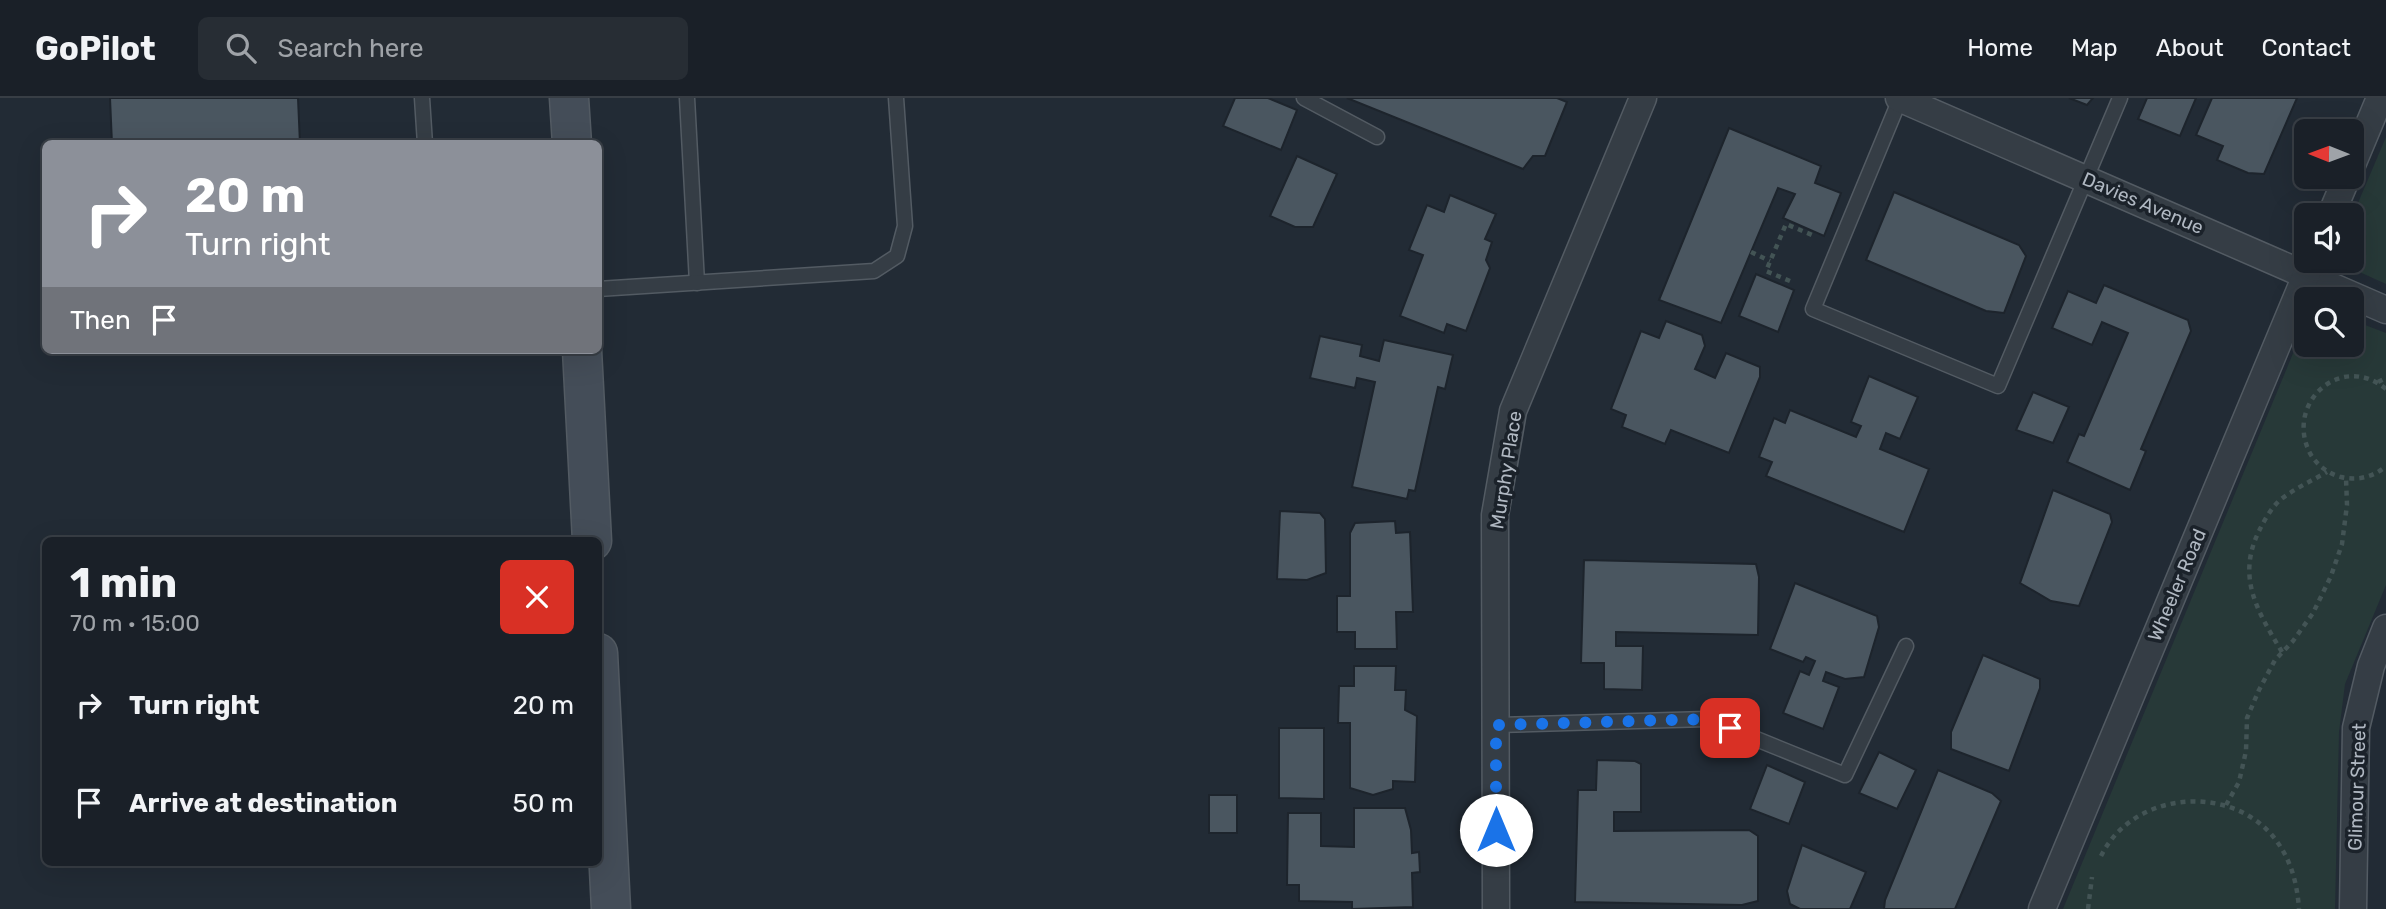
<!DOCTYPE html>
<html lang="en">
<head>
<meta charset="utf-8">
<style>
  body { margin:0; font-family:Rubik,sans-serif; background:#272d34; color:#f1f3f6; height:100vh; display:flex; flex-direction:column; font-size:26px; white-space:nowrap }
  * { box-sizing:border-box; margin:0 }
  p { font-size:23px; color:#9fa3a8 }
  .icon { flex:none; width:38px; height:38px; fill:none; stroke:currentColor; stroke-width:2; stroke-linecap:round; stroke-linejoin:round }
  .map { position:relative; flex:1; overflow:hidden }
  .panel { position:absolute; left:42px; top:439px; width:560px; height:329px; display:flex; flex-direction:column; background:#1a2028; border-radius:10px; box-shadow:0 7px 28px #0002,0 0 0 2px #383e45 }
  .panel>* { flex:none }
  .top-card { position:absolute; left:42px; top:42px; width:560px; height:214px; border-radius:10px; box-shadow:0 7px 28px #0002,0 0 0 2px #383e45; background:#8c9099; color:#fff; overflow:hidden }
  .needle { width:46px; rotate:271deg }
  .buttons { position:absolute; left:2294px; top:21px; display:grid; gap:14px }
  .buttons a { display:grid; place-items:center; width:70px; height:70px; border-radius:10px; background:#1a2028; box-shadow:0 7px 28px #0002,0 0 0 2px #383e45; font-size:35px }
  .pin { position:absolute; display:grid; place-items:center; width:60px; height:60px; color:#fff; margin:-30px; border-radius:14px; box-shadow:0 4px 10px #0006 }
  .me { position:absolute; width:77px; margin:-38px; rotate:0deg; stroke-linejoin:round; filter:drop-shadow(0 0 5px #0008) }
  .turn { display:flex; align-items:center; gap:24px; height:147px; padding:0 28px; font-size:32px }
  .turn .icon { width:91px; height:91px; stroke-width:2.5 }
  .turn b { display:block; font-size:49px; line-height:60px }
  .then { display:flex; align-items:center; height:66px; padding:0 28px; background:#0003; gap:14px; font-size:26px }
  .round { display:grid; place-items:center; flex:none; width:74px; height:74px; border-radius:10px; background:#272d34 }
  .overview { display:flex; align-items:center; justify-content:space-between; height:119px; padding:0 28px }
  h1 { font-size:42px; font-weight:700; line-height:52px }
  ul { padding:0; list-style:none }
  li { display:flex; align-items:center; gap:21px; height:98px; padding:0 28px }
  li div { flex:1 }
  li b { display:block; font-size:26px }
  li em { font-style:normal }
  header { display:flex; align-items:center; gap:42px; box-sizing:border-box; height:98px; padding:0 35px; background:#1a2028; border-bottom:2px solid #383e45 }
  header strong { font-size:33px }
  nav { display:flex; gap:38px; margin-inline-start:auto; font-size:24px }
  .search { width:490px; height:63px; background:#272d34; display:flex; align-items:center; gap:18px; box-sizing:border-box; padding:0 24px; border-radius:10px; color:#9fa3a8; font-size:26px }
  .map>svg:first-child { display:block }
</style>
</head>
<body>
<header>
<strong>GoPilot</strong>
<div class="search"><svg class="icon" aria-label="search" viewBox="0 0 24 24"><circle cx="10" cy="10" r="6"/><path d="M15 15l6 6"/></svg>Search here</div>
<nav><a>Home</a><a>Map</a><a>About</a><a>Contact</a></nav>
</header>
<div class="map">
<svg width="2386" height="811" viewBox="0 0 2386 811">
  <rect width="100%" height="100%" fill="#222b35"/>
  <g fill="#273938">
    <polygon points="2386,39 2386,186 2346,168 2344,163 2352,163 2352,119"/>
    <polygon points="2352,222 2386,235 2386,487 2345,586 2339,634 2335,811 2063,811 2306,224 2306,247 2352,247"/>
  </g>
  <g fill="#4a5660" stroke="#1d242c" stroke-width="2">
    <polygon points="110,0 298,0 300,46 112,46"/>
    <polygon points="1235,0 1268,0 1297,12 1281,52 1223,28"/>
    <polygon points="1347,0 1557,0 1567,4 1545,58 1533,58 1523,71"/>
    <polygon points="2069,0 2093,0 2087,7"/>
    <polygon points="2147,0 2196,0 2180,38 2138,21"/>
    <polygon points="2212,0 2297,0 2264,76 2248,75 2217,62 2223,48 2196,37"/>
    <polygon points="1729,30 1821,68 1815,85 1841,95 1824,138 1783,120 1795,96 1778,90 1721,225 1659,202"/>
    <polygon points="1297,58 1337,76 1313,129 1295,129 1270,118"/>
    <polygon points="1894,94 2019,147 2026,158 2004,215 1986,213 1866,162"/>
    <polygon points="1450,97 1496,116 1485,141 1492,144 1486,162 1490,170 1466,233 1447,226 1444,235 1400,218 1423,157 1409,152 1427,107 1444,114"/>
    <polygon points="1756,176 1794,192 1778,234 1739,218"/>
    <polygon points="2104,187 2188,222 2191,233 2141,351 2146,353 2130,392 2067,364 2079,336 2084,338 2128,235 2102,224 2092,247 2052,230 2068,193 2096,205"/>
    <polygon points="1666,223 1702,237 1705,248 1695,271 1715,280 1726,255 1760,269 1760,279 1729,355 1671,332 1665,346 1622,329 1626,317 1611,311 1641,233 1659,240"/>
    <polygon points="1320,238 1362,247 1360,258 1379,263 1384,242 1453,257 1445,291 1438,289 1415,393 1409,392 1407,401 1352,389 1375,284 1357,280 1355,290 1310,280"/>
    <polygon points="1869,278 1918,299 1900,341 1886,335 1880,351 1929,371 1904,434 1766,378 1772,364 1759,359 1774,320 1785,325 1790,312 1856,339 1861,328 1851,324"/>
    <polygon points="2033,294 2069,309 2053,345 2016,332"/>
    <polygon points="2053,392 2110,416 2112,424 2079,508 2051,503 2020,485"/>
    <polygon points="1280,413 1320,415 1325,421 1326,475 1307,482 1277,481"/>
    <polygon points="1395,423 1396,435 1410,434 1413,514 1396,514 1397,551 1355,551 1355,534 1337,534 1337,498 1350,498 1350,435 1355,425"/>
    <polygon points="1584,462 1756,466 1759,479 1758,537 1616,534 1616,548 1643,548 1642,592 1604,591 1604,565 1581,565"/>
    <polygon points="1795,485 1877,518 1879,529 1864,579 1845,581 1826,574 1823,583 1839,589 1823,631 1783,615 1800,573 1809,577 1815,563 1806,559 1803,564 1770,551"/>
    <polygon points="1983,557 2040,581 2040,590 2009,673 1951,651 1951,634"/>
    <polygon points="1354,568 1396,568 1395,592 1406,592 1405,612 1417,618 1415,684 1393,683 1393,691 1373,697 1350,690 1350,625 1338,625 1339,588 1354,588"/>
    <polygon points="1279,630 1324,630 1324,701 1279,700"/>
    <polygon points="1879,654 1916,672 1897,711 1859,695"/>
    <polygon points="1597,662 1635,663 1641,666 1641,714 1614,714 1614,733 1749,732 1758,738 1758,803 1742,807 1575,804 1578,692 1596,692"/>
    <polygon points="1767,667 1805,684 1789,726 1750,711"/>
    <polygon points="1938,672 1992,695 2001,703 1955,811 1884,811 1885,802"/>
    <rect x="1209" y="697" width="28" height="38"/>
    <polygon points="1354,710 1405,710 1411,732 1412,755 1419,754 1420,774 1412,775 1413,809 1352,811 1352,804 1299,803 1299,787 1287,787 1288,715 1321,715 1321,748 1354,749"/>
    <polygon points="1802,747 1866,774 1850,811 1800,811 1790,806 1787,793"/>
  </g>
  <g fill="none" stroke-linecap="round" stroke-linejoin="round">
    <defs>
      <g id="service">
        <polyline points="422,0 425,46"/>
        <polyline points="687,0 697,185"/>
        <polyline points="1304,0 1377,39"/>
        <polyline points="1900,1 1813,211 1998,288 2120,0"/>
        <polyline points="598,191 874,173 897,158 905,128 896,0"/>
        <polyline points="1496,627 1707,621 1845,677 1906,548"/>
      </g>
      <g id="minor">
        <polyline points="1899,0 2386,212"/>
        <polyline points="2352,67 2380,0"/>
        <polyline points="2331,117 2347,79"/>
        <polyline points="1496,811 1495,417 1513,313 1643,0"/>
        <polyline points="2042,811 2312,163"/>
        <polyline points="2353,811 2356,630 2371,568 2386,530"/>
      </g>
      <g id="secondary">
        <polyline points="569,0 572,46"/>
        <polyline points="582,252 592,443"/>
        <polyline points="598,555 611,811"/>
      </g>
    </defs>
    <use href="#service" stroke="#535b63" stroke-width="17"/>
    <use href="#minor" stroke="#535b63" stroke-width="29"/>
    <use href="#secondary" stroke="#535b63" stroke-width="41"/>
    <g stroke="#435455" stroke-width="4.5" stroke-dasharray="5 5" stroke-linecap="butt">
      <polyline points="1751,154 1770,163"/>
      <polyline points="1790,183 1766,173 1786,126 1812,137"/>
      <polyline points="2378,284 2386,280"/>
      <path d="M 2386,291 C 2340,253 2283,307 2311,357 C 2318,368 2329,376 2341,379 C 2357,383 2374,379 2386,368"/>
      <path d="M 2282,554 C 2258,514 2236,480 2259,433 C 2264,423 2271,410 2280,402 C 2294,391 2311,383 2327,374"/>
      <polyline points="2226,707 2239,684 2246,653 2247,620 2259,592 2275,562 2293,543 2313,515 2331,478 2342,446 2347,407 2346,380"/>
      <path d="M 2101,758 C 2132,695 2225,685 2271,736 C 2290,758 2297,783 2299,811"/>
      <polyline points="2088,811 2092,779"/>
    </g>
    <use href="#service" stroke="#353d45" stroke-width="14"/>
    <use href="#minor" stroke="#353d45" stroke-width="26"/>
    <use href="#secondary" stroke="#444d58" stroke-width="38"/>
  </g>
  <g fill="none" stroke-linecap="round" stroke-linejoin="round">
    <polyline stroke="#1a73e8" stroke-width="12" stroke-dasharray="0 21.6" points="1496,732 1496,627 1707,621 1730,630"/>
  </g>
  <g text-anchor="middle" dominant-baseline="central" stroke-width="7" stroke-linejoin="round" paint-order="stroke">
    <g font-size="19" fill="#b0b8c2" stroke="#1b222a">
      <text transform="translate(2143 105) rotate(23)">Davies Avenue</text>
      <text transform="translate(1506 372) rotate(-81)">Murphy Place</text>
      <text transform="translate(2177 487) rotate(-67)">Wheeler Road</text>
      <text transform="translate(2357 689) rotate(-88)">Glimour Street</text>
    </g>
  </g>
</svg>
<div class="buttons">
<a><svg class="needle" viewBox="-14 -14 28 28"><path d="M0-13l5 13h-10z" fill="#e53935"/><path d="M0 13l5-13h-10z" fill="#9fa3a8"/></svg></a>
<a><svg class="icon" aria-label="sound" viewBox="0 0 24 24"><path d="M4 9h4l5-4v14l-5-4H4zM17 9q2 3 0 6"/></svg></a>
<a><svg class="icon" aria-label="search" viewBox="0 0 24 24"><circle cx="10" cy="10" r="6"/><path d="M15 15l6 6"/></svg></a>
</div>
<div class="pin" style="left:1730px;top:630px;background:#d93025"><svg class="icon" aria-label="arrive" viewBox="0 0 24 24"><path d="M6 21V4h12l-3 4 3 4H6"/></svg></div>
<svg class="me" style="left:1496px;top:732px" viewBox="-20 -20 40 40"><circle r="19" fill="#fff"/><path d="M0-13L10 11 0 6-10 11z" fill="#1a73e8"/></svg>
<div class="top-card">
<div class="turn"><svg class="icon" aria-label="right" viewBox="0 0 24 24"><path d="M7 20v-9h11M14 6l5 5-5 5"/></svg><div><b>20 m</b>Turn right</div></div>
<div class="then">Then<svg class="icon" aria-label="arrive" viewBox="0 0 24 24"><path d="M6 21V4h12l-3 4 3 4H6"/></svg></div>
</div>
<section class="panel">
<div class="overview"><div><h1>1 min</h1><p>70 m · 15:00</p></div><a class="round" style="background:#d93025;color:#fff"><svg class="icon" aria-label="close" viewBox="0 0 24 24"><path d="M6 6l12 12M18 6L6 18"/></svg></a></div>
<ul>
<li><svg class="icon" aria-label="right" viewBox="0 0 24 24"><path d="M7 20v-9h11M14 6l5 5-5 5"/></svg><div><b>Turn right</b></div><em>20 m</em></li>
<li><svg class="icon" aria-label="arrive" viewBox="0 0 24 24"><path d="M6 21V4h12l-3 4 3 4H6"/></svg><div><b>Arrive at destination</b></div><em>50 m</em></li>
</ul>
</section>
</div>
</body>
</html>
